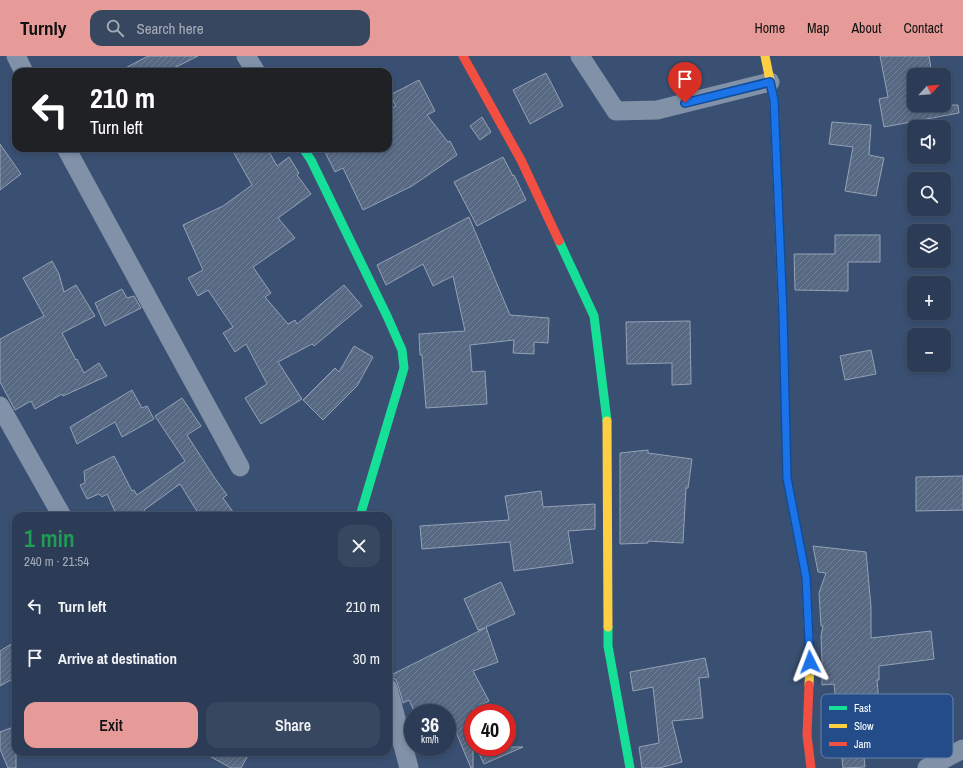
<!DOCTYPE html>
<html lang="en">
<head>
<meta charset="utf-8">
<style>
  body { margin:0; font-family:"Archivo Narrow",sans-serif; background:#384760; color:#f1f3f6; height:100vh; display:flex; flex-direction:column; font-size:15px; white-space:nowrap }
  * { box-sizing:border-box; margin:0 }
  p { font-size:13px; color:#a6adb9 }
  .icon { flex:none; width:22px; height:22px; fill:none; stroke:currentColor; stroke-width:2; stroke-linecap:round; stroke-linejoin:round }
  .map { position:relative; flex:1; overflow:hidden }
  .panel { position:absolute; left:12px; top:456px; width:380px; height:244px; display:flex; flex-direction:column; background:#2c3c56; border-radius:12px; box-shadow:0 2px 6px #0003,0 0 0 1px #48566c }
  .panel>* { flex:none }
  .top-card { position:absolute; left:12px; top:12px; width:380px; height:84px; border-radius:12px; box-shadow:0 2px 6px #0003,0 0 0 1px #48566c; background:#202124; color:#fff; overflow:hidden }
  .needle { width:26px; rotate:64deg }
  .tools { position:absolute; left:907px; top:12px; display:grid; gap:8px }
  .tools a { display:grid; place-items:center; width:44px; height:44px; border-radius:8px; background:#2c3c56; box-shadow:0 2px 6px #0003,0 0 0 1px #48566c; font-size:20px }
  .speed { position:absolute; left:404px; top:648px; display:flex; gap:8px; font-size:20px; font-weight:700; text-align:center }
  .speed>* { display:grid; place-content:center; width:52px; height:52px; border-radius:50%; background:#2c3c56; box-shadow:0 2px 6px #0003,0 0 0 1px #48566c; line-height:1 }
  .speed small { font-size:10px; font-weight:400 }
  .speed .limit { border:6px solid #d22; background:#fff; color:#111 }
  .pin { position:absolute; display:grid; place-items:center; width:34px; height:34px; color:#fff; margin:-41px -17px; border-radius:50% 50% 50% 0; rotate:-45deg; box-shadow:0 0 4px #0007 }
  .pin .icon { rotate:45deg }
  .me { position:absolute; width:44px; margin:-22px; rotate:357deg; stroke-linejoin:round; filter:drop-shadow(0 0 3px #0008) }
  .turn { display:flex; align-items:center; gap:14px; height:84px; padding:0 12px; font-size:18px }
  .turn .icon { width:52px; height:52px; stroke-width:2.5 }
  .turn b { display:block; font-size:28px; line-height:34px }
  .round { display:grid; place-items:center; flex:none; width:42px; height:42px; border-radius:12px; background:#384760 }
  .summary { display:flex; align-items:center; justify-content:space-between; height:68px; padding:0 12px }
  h1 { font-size:24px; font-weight:600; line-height:30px; color:#1e9e55 }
  .button { display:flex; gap:8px; margin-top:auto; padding:8px 12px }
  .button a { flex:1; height:46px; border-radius:12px; background:#e69b98; color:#111; font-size:16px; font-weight:600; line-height:46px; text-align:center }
  .button a+a { background:#384760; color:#f1f3f6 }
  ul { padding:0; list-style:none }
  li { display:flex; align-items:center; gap:12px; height:52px; padding:0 12px }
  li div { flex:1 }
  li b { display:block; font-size:15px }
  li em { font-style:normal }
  header { display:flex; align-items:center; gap:24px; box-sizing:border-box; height:56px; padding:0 20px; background:#e69b98; color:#111 }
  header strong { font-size:19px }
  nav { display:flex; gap:22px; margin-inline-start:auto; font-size:14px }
  .search { width:280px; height:36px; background:#384760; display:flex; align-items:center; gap:10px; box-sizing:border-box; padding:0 14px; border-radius:12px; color:#a6adb9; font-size:15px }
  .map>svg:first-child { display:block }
</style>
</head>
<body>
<header>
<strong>Turnly</strong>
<div class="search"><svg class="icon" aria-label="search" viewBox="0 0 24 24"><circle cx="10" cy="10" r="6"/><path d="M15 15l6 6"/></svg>Search here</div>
<nav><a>Home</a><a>Map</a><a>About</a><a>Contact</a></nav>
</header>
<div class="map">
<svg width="963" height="712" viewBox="0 0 963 712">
  <defs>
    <pattern id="building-hatch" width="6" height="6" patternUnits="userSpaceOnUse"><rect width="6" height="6" fill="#566882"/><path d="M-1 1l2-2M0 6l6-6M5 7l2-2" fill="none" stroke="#6f7f95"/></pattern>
  </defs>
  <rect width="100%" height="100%" fill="#3a5072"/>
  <g fill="url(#building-hatch)" stroke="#95a1b5">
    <polygon points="148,0 198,0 166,16 118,16"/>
    <polygon points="880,0 929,0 932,19 914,19 914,49 958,49 959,57 884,71 879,43 888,41"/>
    <polygon points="546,17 563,50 530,68 513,34"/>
    <polygon points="419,24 435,55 427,59 448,86 450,85 457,99 412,130 363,154 343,112 335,116 323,92 388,92 388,54 396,50 390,39"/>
    <polygon points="482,61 491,76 480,84 470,70"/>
    <polygon points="832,66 871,69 869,99 884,102 876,140 845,135 853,91 829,88"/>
    <polygon points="0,88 21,118 0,134"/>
    <polygon points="231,92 267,92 277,110 289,101 299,117 297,119 311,138 278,162 295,182 253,211 271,237 265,241 288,268 295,264 297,268 344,229 362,250 314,290 312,288 278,306 302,343 261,368 245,342 267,328 246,288 235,296 223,277 233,271 208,234 198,240 188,222 203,214 183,169 223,150 252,129"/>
    <polygon points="503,101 513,120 514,119 526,144 477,170 454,126"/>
    <polygon points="469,161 510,259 549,262 548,287 534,286 534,298 513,297 514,284 470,289 472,316 485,315 487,348 426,352 422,299 420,299 419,278 465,275 453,220 433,230 423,208 386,229 377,209"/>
    <polygon points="835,179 880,179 880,206 848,206 848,235 795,234 794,198 835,198"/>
    <polygon points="52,205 59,218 64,236 76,229 95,260 62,277 76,304 77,303 84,317 99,307 107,320 63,340 62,338 35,353 31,345 15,354 0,326 0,283 44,260 23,222"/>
    <polygon points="122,233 127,242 134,240 141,252 105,270 95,247"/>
    <polygon points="690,265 691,328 672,329 672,307 627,308 626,266"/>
    <polygon points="354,290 373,301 357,330 323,364 303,344 335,312 339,316"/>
    <polygon points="871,294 876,318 845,324 840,300"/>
    <polygon points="132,334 142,352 147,350 154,363 122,381 115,366 77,388 70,371"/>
    <polygon points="182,342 201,370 187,379 214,421 227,439 223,442 236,460 200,460 180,428 144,454 147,460 117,460 107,438 102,441 99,438 87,443 80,429 85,427 84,415 114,400 132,435 134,434 137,439 185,405 155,360"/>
    <polygon points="648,394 648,397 692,403 688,432 686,432 683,487 648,485 648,487 620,488 620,397"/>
    <polygon points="963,420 963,454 916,455 916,421"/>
    <polygon points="541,435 543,451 595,448 595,473 568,475 573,507 514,515 510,486 422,493 420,470 509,464 505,440"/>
    <polygon points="813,490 866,496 871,551 871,582 931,575 934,603 879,610 879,624 877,624 880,658 860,660 865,711 843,712 834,628 822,629 822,605 821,580 823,570 821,570 819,537 826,517 818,516"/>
    <polygon points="501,526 515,558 486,571 498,606 473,615 489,645 473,653 473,712 471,712 448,657 415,657 409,644 403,647 398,629 396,624 389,620 485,572 478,574 464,543"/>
    <polygon points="16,585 16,621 0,630 0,595"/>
    <polygon points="705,602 709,621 699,622 703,662 672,665 682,706 659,712 642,712 639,691 659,687 653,631 633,635 630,616"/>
    <polygon points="16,670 16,712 8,712 0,693 0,676"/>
    <polygon points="476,691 523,691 484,708"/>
    <polygon points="202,696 250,696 241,712 231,712"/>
  </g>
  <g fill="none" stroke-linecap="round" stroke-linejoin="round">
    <g stroke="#8191a7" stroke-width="19">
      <polyline points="16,0 24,16"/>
      <polyline points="246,0 256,16"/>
      <polyline points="580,0 616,55 657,54 770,26"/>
      <polyline points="66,92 240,411"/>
      <polyline points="0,350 62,460"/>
      <polyline points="388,632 409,712"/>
      <polyline points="927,712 963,693"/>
    </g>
    <g stroke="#16e098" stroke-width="9">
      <polyline points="303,92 311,104 387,260 402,294 404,312 360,460"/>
      <polyline points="559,185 594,260 607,365"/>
      <polyline points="608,571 608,590 630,712"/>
    </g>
    <g stroke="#ffcf43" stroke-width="9">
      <polyline points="765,0 774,44 783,263"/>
      <polyline points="607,365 608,571"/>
      <polyline points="790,438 806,521 810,606 809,629"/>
    </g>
    <g stroke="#f24e42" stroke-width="9">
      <polyline points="463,0 521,104 559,185"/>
      <polyline points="783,263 787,422 790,438"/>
      <polyline points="809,629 807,679 811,712"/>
    </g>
  </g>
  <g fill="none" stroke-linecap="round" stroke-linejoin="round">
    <defs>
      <polyline id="route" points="685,47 770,26 774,44 783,258 787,422 806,521 810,606"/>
    </defs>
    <use href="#route" stroke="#114b97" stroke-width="10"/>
    <use href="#route" stroke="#1a73e8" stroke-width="7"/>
  </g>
  <rect x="821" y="638" width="132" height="64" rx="6" fill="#234c89" stroke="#6582ac" stroke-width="1"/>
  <rect x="829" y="650" width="18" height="4" fill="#16e098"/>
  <rect x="829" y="668" width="18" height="4" fill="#ffcf43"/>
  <rect x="829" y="686" width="18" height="4" fill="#f24e42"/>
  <g font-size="11" fill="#fff">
    <text x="854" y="656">Fast</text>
    <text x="854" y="674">Slow</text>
    <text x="854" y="692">Jam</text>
  </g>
</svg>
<div class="tools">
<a><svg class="needle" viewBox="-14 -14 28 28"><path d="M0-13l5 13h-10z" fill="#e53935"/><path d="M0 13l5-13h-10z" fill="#a6adb9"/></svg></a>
<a><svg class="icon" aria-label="sound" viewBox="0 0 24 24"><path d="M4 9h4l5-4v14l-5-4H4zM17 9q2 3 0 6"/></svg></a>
<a><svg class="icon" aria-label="search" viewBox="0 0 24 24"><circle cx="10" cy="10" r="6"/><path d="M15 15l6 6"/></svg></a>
<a><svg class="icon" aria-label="layers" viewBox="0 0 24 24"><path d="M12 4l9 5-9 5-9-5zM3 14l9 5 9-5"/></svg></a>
<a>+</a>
<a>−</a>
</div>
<div class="speed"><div>36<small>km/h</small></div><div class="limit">40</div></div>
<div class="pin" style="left:685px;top:47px;background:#d93025"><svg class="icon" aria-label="arrive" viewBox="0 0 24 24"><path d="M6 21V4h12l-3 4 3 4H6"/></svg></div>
<svg class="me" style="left:810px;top:606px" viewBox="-20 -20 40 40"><path d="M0-17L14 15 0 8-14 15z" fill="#1a73e8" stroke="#fff" stroke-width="4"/></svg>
<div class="top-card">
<div class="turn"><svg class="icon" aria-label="left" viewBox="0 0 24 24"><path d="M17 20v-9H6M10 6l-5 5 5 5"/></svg><div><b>210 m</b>Turn left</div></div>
</div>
<section class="panel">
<div class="summary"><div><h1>1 min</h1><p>240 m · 21:54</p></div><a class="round"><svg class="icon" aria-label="close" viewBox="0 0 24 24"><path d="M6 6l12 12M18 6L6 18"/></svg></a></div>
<ul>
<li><svg class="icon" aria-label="left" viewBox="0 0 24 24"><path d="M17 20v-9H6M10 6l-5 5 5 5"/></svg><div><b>Turn left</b></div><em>210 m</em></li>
<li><svg class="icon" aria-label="arrive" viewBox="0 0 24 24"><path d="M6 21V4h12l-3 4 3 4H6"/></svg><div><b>Arrive at destination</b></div><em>30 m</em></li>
</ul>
<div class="button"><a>Exit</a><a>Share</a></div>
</section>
</div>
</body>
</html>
